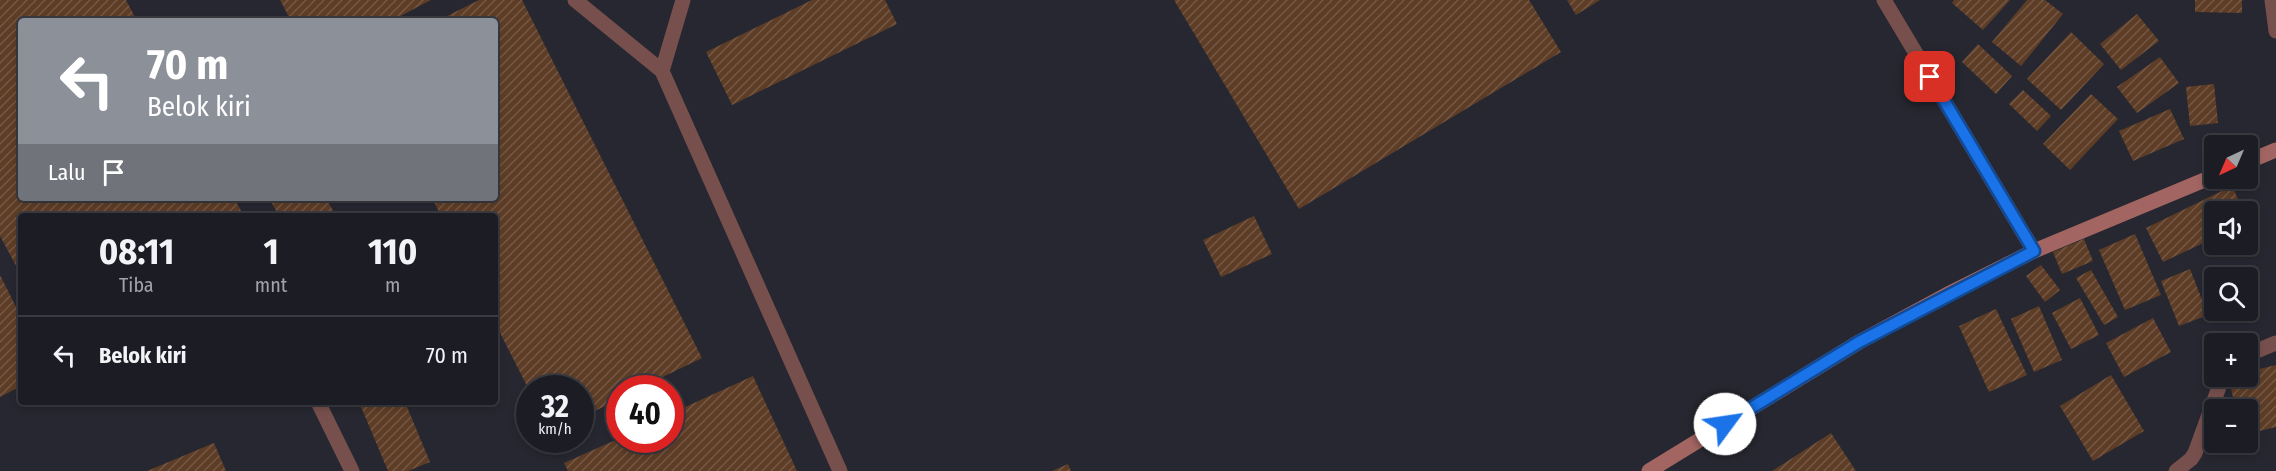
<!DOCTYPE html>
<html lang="id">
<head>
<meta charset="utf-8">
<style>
  body { margin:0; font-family:"Fira Sans Condensed",sans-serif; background:#292a31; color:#f1f3f6; height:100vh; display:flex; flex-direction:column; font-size:22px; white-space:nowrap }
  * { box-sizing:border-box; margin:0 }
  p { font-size:20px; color:#a0a2a6 }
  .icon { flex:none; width:33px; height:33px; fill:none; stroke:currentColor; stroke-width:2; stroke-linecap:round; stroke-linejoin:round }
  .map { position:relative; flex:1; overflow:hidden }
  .details { position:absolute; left:18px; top:213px; width:480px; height:192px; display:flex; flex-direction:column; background:#1c1d24; border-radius:6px; box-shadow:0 3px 9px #0003,0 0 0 2px #3a3b41 }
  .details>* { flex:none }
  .banner { position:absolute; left:18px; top:18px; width:480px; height:183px; border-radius:6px; box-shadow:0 3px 9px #0003,0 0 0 2px #3a3b41; background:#8c9099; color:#fff; overflow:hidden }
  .needle { width:39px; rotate:224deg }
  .fabs { position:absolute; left:2204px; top:135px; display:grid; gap:12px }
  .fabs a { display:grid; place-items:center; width:54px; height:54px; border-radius:6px; background:#1c1d24; box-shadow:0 3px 9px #0003,0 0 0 2px #3a3b41; font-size:30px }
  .speed { position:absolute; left:516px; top:375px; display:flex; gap:12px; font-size:30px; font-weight:700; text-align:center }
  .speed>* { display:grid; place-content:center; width:78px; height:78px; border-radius:50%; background:#1c1d24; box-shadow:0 3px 9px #0003,0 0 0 2px #3a3b41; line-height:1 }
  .speed small { font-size:15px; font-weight:400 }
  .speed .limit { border:9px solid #d22; background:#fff; color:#111 }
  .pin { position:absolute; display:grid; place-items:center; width:51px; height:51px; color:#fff; margin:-26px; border-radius:12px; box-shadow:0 3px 9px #0006 }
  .me { position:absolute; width:66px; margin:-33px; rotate:59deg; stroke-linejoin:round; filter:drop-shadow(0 0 4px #0008) }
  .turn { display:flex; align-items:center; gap:21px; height:126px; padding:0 30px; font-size:27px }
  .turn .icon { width:78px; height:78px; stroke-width:2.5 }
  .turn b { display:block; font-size:42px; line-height:51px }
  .then { display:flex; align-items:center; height:57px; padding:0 30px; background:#0003; gap:12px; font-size:22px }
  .eta { display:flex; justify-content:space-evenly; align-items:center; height:102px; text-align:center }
  .eta b { font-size:36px; font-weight:700; line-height:42px }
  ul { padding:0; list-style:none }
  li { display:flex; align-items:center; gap:18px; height:78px; padding:0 30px; border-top:2px solid #3a3b41 }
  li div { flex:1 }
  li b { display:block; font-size:22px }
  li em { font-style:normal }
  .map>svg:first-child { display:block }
</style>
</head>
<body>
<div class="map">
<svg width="2276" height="471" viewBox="0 0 2276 471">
  <defs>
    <pattern id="building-hatch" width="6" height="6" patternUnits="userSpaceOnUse" patternTransform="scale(1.5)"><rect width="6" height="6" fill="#5e3d26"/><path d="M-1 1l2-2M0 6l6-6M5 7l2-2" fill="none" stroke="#745845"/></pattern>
  </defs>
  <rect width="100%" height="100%" fill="#262730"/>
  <g fill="url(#building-hatch)">
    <polygon points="0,0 126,0 137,21 21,21 21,198 234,198 244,216 21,216 21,275 0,236"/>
    <polygon points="280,0 431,0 391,21 291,21"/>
    <polygon points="479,0 522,0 702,358 640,388 620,388 620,399 580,418 580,388 528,388 495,323 495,216 441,216 432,198 495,198 495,21 437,21"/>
    <polygon points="812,0 885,0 897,24 732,105 706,52"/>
    <polygon points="1174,0 1529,0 1561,52 1299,209"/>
    <polygon points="1567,0 1600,0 1576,15"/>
    <polygon points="1954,0 2010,0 1983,30 1952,3"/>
    <polygon points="2027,0 2045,0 2063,14 2021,66 1992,42"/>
    <polygon points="2195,0 2242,0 2242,13 2195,12"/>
    <polygon points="2137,14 2159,41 2121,70 2100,44"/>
    <polygon points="2071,32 2104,64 2061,110 2027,79"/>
    <polygon points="1978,44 2012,76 1996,94 1962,62"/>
    <polygon points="2160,57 2179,83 2137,113 2117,87"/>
    <polygon points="2214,84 2218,123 2190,126 2186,87"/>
    <polygon points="2023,90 2051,116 2037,131 2009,104"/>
    <polygon points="2091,94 2118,119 2070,170 2043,144"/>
    <polygon points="2170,109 2184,139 2133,161 2119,131"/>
    <polygon points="2232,186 2244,212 2214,212 2214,238 2163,262 2146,228"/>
    <polygon points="269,198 326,198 336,216 279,216"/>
    <polygon points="1254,216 1272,254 1221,277 1203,240"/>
    <polygon points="2135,234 2161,295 2125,310 2099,250"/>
    <polygon points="2084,239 2093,261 2062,274 2053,252"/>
    <polygon points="2041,265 2060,290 2045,302 2026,276"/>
    <polygon points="2190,269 2208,315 2179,326 2161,281"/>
    <polygon points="2091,270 2118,317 2104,325 2076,278"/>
    <polygon points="0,275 21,317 21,386 0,397"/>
    <polygon points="2080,298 2099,335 2071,349 2052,313"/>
    <polygon points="2039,306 2062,360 2034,372 2011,319"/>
    <polygon points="1996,309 2027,375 1989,392 1959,326"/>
    <polygon points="2153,318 2171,352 2124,377 2106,343"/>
    <polygon points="2276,365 2276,427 2247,434 2247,410 2236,410 2228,376 2247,376 2247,372"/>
    <polygon points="2111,375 2144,431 2093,461 2060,406"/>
    <polygon points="753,376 797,471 568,471 564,463 620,438 620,440 670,440 670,414"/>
    <polygon points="359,402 405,402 430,462 408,471 388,471"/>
    <polygon points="1831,433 1856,471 1772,471"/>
    <polygon points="214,443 226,471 147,471"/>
    <polygon points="1068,464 1071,471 1052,471"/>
  </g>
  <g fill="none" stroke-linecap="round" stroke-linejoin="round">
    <g stroke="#77504d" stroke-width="15">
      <polyline points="575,0 662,71 840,471"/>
      <polyline points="1884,0 2034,251"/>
      <polyline points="662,71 683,0"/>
      <polyline points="318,402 352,471"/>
    </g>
    <g stroke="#77504d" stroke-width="15">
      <polyline points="2272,0 2276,31"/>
      <polyline points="2247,355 2276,343"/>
      <polyline points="2176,471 2191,459 2195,453 2223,376"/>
    </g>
    <g stroke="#a36562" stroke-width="15">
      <polyline points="2247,162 2276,150"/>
      <polyline points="1649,471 1859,342 1946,295 2034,251 2214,176"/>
    </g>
  </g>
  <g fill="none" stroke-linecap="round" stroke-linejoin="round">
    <defs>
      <polyline id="route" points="1725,424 1859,342 2034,251 1930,77"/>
    </defs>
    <use href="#route" stroke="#114b97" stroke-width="15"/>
    <use href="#route" stroke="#1a73e8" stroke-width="10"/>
  </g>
</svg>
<div class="fabs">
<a><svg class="needle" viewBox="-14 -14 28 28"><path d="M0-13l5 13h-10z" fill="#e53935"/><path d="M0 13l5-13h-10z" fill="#a0a2a6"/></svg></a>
<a><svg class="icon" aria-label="sound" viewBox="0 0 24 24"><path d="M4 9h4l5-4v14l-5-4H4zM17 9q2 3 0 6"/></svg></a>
<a><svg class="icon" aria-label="search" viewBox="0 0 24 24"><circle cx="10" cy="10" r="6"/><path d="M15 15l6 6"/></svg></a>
<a>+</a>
<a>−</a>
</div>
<div class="speed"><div>32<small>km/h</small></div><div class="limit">40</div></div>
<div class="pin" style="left:1930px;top:77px;background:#d93025"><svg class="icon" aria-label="arrive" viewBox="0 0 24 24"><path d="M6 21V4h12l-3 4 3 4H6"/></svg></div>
<svg class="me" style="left:1725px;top:424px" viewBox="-20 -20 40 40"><circle r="19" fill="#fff"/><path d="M0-13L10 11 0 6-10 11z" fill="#1a73e8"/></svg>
<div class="banner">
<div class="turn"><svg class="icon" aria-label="left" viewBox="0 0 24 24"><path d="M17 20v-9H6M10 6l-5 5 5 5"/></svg><div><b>70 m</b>Belok kiri</div></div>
<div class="then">Lalu<svg class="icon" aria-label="arrive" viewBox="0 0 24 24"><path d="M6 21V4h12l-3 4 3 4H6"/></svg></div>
</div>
<section class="details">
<div class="eta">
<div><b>08:11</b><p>Tiba</p></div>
<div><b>1</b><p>mnt</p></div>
<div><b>110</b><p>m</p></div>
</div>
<ul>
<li><svg class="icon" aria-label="left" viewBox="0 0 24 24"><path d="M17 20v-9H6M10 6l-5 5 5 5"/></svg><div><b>Belok kiri</b></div><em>70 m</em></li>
</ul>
</section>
</div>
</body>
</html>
